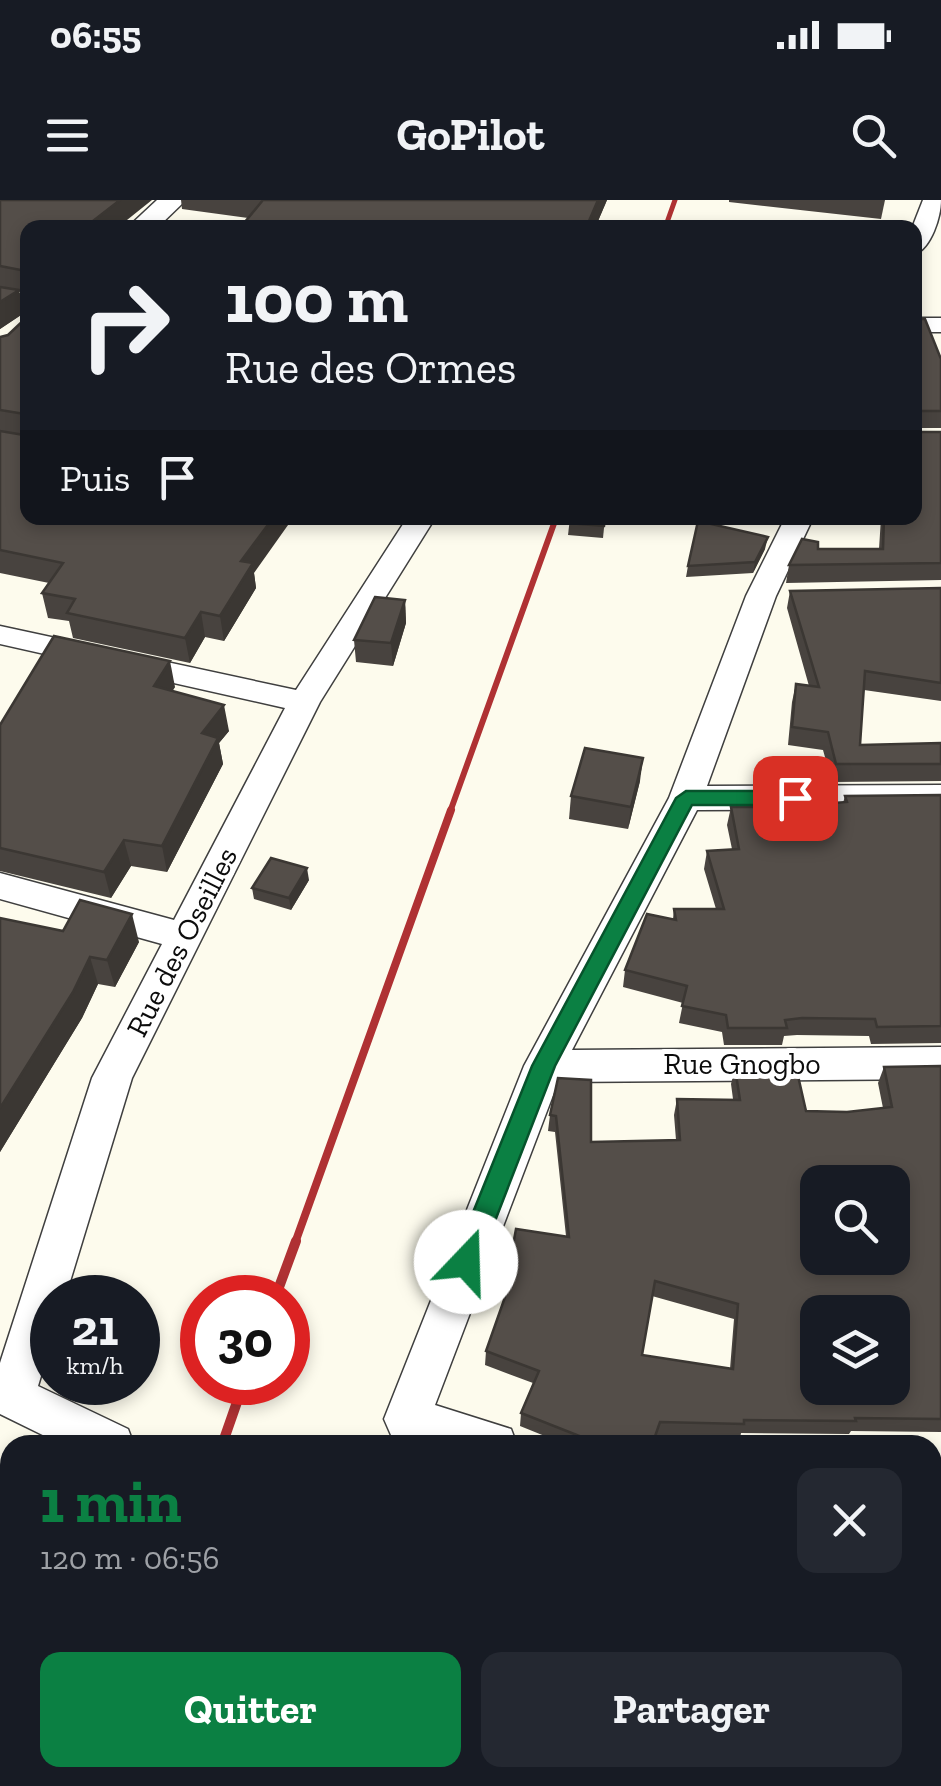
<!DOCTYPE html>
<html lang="fr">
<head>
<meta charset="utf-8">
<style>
  body { margin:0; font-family:"Zilla Slab",serif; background:#242831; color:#f1f3f6; height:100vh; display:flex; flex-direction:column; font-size:38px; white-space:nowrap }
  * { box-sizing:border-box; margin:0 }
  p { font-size:32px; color:#9ea1a6 }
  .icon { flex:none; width:55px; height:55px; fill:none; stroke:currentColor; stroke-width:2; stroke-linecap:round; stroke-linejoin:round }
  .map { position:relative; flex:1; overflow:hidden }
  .panel { position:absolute; left:0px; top:1235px; width:942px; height:352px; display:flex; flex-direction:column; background:#171b24; border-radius:30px 30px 0 0; box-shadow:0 5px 15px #0003 }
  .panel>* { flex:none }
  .guide { position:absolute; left:20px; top:20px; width:902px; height:305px; border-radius:20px; box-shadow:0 5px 15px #0003; background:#171b24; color:#f1f3f6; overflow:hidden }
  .fabs { position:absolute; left:800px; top:965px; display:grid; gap:20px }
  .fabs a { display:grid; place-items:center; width:110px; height:110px; border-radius:20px; background:#171b24; box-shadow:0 5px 15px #0003; font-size:50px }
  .speed { position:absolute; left:30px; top:1075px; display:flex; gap:20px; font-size:50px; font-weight:700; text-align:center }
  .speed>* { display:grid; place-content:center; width:130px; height:130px; border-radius:50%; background:#171b24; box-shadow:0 5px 15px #0003; line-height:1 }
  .speed small { font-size:25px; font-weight:400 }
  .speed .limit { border:15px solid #d22; background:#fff; color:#111 }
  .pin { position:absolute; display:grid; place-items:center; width:85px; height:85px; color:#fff; margin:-42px; border-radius:20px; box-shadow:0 5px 15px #0006 }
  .me { position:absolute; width:110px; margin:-55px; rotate:21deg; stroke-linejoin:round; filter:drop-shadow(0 0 8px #0008) }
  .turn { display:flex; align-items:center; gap:35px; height:210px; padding:0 40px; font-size:45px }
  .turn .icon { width:130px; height:130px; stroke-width:2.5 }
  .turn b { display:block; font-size:70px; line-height:85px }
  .then { display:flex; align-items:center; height:95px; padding:0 40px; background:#0003; gap:20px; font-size:38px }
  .round { display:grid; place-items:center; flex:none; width:105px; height:105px; border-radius:20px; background:#242831 }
  .headline { display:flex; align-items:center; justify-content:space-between; height:170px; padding:0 40px }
  h1 { font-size:60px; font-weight:700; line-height:75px; color:#0b8043 }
  .primary-button { display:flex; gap:20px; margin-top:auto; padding:20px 40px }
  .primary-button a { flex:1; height:115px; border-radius:20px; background:#0b8043; color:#fff; font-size:40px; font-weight:700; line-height:115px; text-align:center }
  .primary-button a+a { background:#242831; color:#f1f3f6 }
  .status { display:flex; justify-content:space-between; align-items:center; height:70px; padding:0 50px; background:#171b24; direction:ltr }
  .status svg { height:28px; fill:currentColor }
  header { display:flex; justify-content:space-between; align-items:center; height:130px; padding:0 40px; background:#171b24; font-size:45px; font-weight:700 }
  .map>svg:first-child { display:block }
</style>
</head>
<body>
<div class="status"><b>06:55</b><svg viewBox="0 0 49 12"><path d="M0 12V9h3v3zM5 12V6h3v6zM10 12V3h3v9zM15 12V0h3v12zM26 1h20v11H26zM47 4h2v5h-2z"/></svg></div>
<header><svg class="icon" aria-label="menu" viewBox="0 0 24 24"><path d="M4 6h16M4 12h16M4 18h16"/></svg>GoPilot<svg class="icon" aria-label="search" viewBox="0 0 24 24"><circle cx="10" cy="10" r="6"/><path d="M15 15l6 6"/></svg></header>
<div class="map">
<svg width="941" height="1586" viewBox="0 0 941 1586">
  <rect width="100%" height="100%" fill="#fdfbed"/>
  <polygon fill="#cfe5ba" points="0,1480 10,1483 10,1578 299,1578 325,1586 0,1586"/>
  <g fill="#b6d9f0" stroke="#438bc1" stroke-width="2.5">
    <polygon points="0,1283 10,1286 10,1428 0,1424"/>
    <polygon points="933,1520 941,1523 941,1586 532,1586 500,1578 932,1578"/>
  </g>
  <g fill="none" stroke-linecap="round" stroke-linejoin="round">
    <defs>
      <g id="minor">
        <path d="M 923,0 L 941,0 C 941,17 931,48 915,54 L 912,28 Z"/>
        <polygon points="0,91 28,96 28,110 0,105"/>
        <rect x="915" y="118" width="26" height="14"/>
        <polygon points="407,318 435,318 320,502 132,878 65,1098 52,1098 52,1139 38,1186 128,1229 134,1245 63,1245 0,1214 0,1163 92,878 162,744 0,699 0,673 174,720 285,508 0,444 0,426 296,490"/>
        <polygon points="785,318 813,318 776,396 707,586 941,585 941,609 697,610 572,850 941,847 941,879 558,882 435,1205 511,1229 517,1245 420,1245 391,1235 384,1219 524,866 669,598 746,396"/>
        <rect x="932" y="1275" width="9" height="48"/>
        <polygon points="932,1447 941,1449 941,1501 932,1499"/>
      </g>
      <polygon id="tertiary" points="157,0 186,0 157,28 127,28"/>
    </defs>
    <use href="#minor" stroke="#3f3f3f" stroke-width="3"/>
    <use href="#tertiary" stroke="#3f3f3f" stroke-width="3"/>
    <use href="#minor" fill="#fff" fill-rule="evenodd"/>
    <use href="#tertiary" fill="#fff" fill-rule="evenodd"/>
    <polyline stroke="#af3133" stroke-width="5" points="665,28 675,0"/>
    <polyline stroke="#af3133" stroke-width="6" points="450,612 556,318"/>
    <polyline stroke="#af3133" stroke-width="8" points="295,1043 451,610"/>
    <g stroke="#af3133" stroke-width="10">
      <polyline points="275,1098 296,1041"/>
      <polyline points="222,1245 244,1182"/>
      <polyline points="20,1586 23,1578"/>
    </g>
  </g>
  <g fill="#48433f" fill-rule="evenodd">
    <polygon points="0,0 28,28 254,373 256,388 224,441 205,437 190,463 73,438 69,421 48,418 42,393 49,383 0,373 0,137 8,135 26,118 26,93 19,92 24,113 0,129"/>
    <polygon points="181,0 607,0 595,28 248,18 182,9"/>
    <polygon points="729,0 885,0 881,19 729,2"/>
    <polygon points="915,119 941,159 941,228 917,228 917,232 941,232 941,380 786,383 789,365 818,349 879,349 881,318 915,318"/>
    <polygon points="570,318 605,318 603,338 568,335"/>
    <polygon points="765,349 753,373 686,377 688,366"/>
    <polygon points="941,388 941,501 864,490 860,545 941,543 941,581 832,582 823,550 788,545 792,502 796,484 809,486 787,408 790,391"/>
    <polygon points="405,400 406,423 393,466 356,462 354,440"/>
    <polygon points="175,487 172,491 229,531 219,543 223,564 167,672 131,666 111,698 0,671 0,525"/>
    <polygon points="640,581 628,629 569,619 571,596"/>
    <polygon points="941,595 941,843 871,844 869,836 797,835 784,836 782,845 724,845 722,832 679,823 683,803 623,787 625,770 673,719 674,709 716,709 704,669 707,651 732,649 727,625 731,607 782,607 843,603 845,596"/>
    <polygon points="309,680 291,710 254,699 252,688"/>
    <polygon points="0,718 63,731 139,742 115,787 98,784 82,818 0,952"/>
    <path d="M 941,866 L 941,1232 L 851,1231 L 849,1234 L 741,1233 L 740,1238 L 657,1235 L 654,1245 L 567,1245 L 520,1226 L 521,1213 L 533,1183 L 485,1165 L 486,1151 L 512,1077 L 510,1077 L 510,1062 L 566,1036 L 555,932 L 548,931 L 550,915 L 558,878 L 591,942 L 676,940 L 674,915 L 677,899 L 733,899 L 731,884 L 735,868 L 806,911 L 847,912 L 883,908 L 878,883 L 884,867 ZM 652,1096 L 734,1119 L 730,1169 L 642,1155 Z"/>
  </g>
  <g fill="#3b3733">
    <polygon points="120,0 152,0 117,28 84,28"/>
    <polygon points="598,0 607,0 595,28 586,28"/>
    <polygon points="19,90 24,113 0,129 0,102"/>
    <polygon points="273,318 293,318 254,373 256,388 224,441 220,416 241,361"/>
    <polygon points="768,337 765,349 753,373 755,362"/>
    <polygon points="405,400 406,423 393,466 391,443"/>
    <polygon points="201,412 205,437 190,463 185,438"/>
    <polygon points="170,461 175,487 159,512 154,486"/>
    <polygon points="224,505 229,531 219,543 223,564 167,672 162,646 202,533"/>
    <polygon points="643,558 640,581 628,629 631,607"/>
    <polygon points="124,640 131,666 111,698 104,672"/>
    <polygon points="307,668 309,680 291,710 289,698"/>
    <polygon points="132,714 139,742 115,787 107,760"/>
    <polygon points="90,757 98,784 82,818 0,952 0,908"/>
  </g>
  <g fill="#544e49" stroke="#3b3733" stroke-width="2.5" fill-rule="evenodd">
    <polygon points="0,0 120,0 84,28 28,28 28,318 273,318 241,361 253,363 220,416 201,412 185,438 67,413 75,399 42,393 63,363 0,350 0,231 24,235 25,214 0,210 0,137 8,135 26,118 26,71 0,66"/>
    <polygon points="263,0 598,0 586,28 240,28"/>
    <polygon points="0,87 19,90 0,102"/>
    <polygon points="915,119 925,119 941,159 941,211 917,211 917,232 941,232 941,363 789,365 802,339 818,342 818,349 883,349 884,318 915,318"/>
    <polygon points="570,318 605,318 604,326 569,323"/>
    <polygon points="698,321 768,337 755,362 688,366"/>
    <polygon points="941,388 941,483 865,471 860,545 941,543 941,564 836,564 828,532 792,527 796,484 819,487 790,391"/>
    <polygon points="375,397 405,400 391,443 354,440"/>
    <polygon points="54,436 170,461 154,486 224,505 202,533 218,538 162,646 124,640 104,672 0,648 0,525"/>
    <polygon points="585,548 643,558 631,607 571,596"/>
    <polygon points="941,595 941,826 877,827 875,819 802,818 785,820 787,828 728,828 726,815 682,806 687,786 625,770 647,714 676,720 674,709 724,709 707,651 739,649 731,607 782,607 847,602 845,596"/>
    <polygon points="271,658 307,668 289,698 252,688"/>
    <polygon points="80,700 132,714 107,760 90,757 73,792 0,908 0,718 63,731"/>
    <path d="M 941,866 L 941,1219 L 855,1218 L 856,1221 L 744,1220 L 744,1224 L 660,1222 L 652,1245 L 602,1245 L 521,1213 L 539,1171 L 486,1151 L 517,1063 L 510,1062 L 516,1029 L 569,1037 L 556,916 L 550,915 L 558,878 L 591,880 L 591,942 L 680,940 L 677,899 L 740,900 L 735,868 L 796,867 L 806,911 L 847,912 L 892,907 L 884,867 ZM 818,982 L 892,982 L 892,1058 L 818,1058 ZM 655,1081 L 738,1104 L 733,1169 L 642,1155 ZM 818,1112 L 892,1112 L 892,1188 L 818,1188 Z"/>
  </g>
  <polygon fill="#0b8043" stroke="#07532c" stroke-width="2.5" points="686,591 795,591 805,598 795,605 692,605 555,866 476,1070 466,1073 457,1070 453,1062 532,866 676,598"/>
  <g text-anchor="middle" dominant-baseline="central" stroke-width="10" stroke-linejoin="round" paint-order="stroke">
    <g font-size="30" fill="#0c0c0c" stroke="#fff">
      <text transform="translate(182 742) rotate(-63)">Rue des Oseilles</text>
      <text x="742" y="864">Rue Gnogbo</text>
    </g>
  </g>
</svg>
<div class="fabs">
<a><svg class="icon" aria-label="search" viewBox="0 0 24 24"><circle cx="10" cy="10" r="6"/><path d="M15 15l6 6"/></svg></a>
<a><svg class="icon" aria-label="layers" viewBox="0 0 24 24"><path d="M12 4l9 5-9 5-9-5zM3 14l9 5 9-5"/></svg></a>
</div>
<div class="speed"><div>21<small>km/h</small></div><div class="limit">30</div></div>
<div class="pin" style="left:795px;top:598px;background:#d93025"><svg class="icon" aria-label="arrive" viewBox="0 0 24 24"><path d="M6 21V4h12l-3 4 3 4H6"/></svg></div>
<svg class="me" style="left:466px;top:1062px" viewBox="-20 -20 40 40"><circle r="19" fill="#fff"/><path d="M0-13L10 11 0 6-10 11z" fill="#0b8043"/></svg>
<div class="guide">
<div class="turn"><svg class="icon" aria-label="right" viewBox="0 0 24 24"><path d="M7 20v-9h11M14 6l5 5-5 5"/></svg><div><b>100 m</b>Rue des Ormes</div></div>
<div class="then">Puis<svg class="icon" aria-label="arrive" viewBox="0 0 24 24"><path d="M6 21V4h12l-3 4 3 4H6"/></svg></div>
</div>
<section class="panel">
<div class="headline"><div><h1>1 min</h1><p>120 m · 06:56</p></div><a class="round"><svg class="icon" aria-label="close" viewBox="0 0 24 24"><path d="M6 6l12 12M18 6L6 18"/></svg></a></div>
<div class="primary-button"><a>Quitter</a><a>Partager</a></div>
</section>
</div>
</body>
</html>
